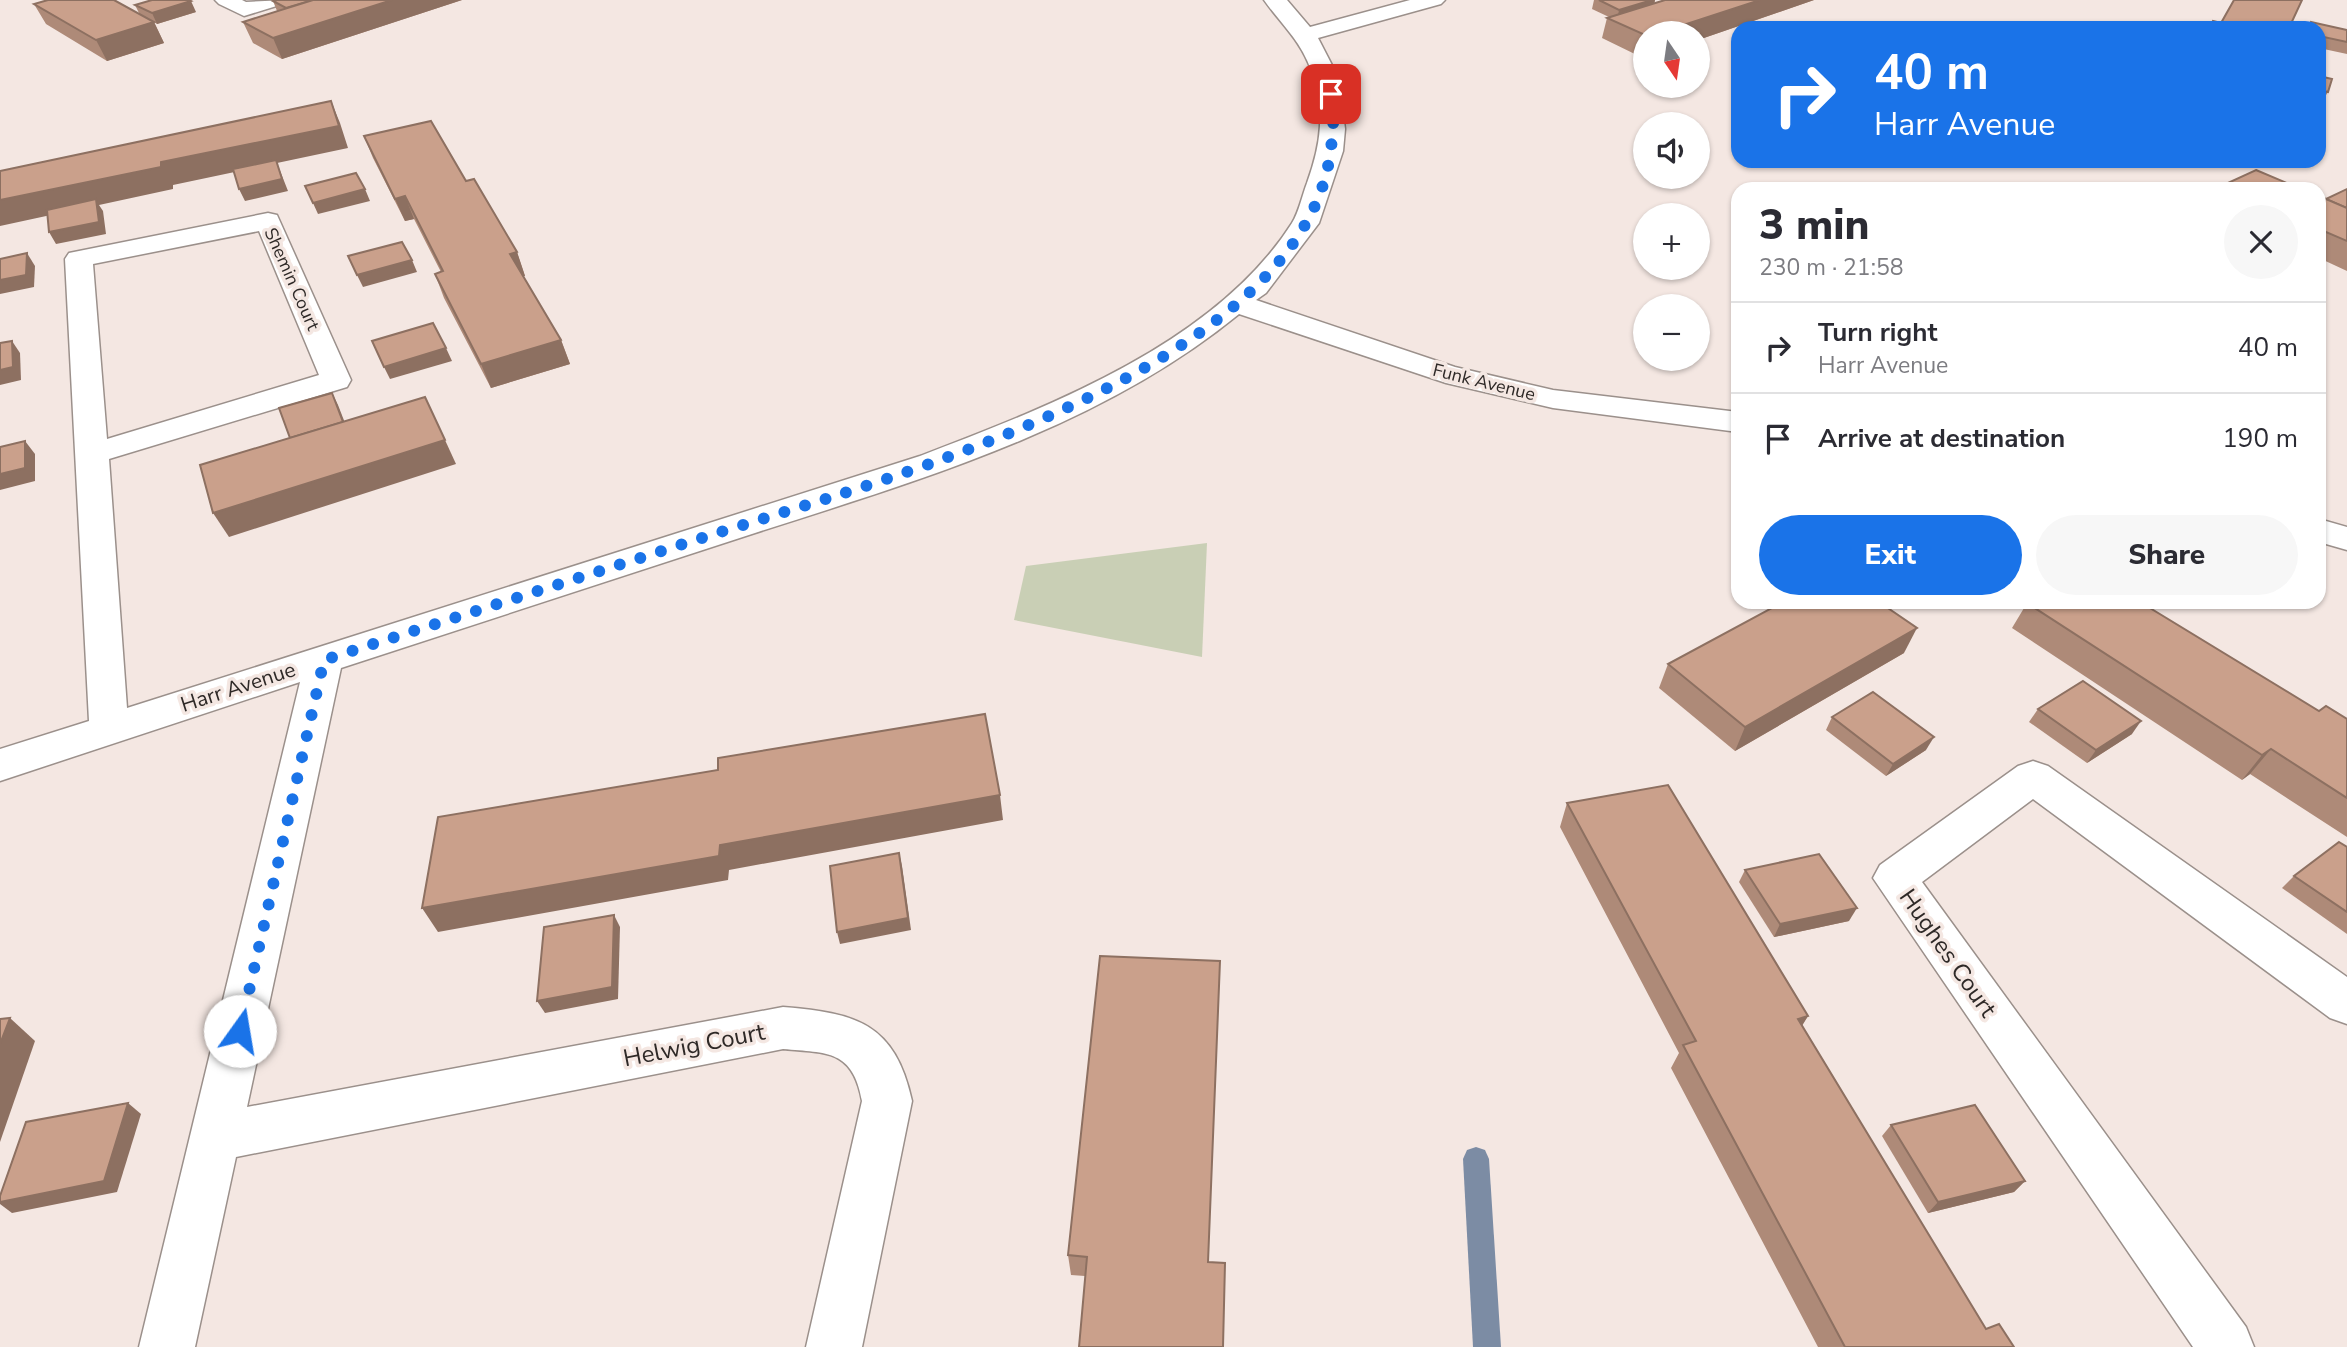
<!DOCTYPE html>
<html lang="en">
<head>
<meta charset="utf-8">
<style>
  body { margin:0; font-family:"Nunito Sans",sans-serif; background:#f7f7f7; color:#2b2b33; height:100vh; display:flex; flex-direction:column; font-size:26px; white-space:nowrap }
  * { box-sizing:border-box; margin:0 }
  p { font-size:23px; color:#7c7c81 }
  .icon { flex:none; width:38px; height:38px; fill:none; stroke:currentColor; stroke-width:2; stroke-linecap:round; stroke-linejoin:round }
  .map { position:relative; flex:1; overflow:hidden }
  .drawer { position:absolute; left:1731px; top:182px; width:595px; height:427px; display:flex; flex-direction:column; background:#fff; border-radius:21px; box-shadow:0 2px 5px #0004 }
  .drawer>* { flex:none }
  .hud { position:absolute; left:1731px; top:21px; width:595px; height:147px; border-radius:21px; box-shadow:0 2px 5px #0004; background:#1a73e8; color:#fff; overflow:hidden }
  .needle { width:46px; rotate:167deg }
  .fabs { position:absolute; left:1633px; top:21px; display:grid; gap:14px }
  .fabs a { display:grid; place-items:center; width:77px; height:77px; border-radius:50%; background:#fff; box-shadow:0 2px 5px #0004; font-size:35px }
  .pin { position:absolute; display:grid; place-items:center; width:60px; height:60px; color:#fff; margin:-30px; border-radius:14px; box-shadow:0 4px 10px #0006 }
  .me { position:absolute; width:77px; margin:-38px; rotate:13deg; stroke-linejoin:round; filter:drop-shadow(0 0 5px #0008) }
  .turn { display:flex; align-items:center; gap:24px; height:147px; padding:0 28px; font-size:32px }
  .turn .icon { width:91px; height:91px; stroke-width:2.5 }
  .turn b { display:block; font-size:49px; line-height:60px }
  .round { display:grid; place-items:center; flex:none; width:74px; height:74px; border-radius:37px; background:#f7f7f7 }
  .headline { display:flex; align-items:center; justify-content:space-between; height:119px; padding:0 28px }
  h1 { font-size:42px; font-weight:800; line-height:52px }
  .cta { display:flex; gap:14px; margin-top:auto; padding:14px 28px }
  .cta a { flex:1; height:80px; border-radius:42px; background:#1a73e8; color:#fff; font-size:28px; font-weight:800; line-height:80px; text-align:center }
  .cta a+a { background:#f7f7f7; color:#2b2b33 }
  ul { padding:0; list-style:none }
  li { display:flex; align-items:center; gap:21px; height:91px; padding:0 28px; border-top:2px solid #e1e1e2 }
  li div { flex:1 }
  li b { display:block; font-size:26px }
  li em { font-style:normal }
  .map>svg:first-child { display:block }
</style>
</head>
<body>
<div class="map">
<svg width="2347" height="1347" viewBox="0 0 2347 1347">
  <rect width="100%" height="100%" fill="#f4e7e2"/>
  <polygon fill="#c9cfb5" points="1207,543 1202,657 1014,620 1026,566"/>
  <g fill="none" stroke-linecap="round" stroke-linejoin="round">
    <polygon fill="#7c8ca4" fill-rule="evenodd" points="1476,1147 1485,1150 1489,1159 1501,1347 1473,1347 1463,1159 1467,1150"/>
    <defs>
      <g id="minor">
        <polygon points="215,0 242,0 246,2 287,0 283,4 244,16 219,4"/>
        <path d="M 1264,0 L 1287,0 L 1310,27 L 1410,0 L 1445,0 L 1441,4 L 1318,38 L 1334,69 L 1340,88 L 1345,129 L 1343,151 L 1319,223 L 1266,293 L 1256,300 L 1455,367 L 1553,390 L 1738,412 L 1738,432 L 1553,408 L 1446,383 L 1239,314 C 1101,427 923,479 755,533 C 617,578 479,623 341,668 L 247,1107 L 783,1007 C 856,1013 895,1023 912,1101 L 862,1347 L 806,1347 L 862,1101 C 853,1050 828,1053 783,1049 L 236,1157 L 195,1347 L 139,1347 L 300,682 L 0,781 L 0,749 L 89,721 L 65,259 L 69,253 L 268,213 L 277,215 L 351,380 L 347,387 L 109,459 L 127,708 L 920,456 C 1048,407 1215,344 1292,223 C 1299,212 1302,196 1307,183 C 1321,144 1326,111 1311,70 C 1301,41 1281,24 1264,0 ZM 259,231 L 319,375 L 107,439 L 93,264 Z"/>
        <polygon points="2319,519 2347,527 2347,550 2319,542"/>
        <polygon points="2033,761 2048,766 2347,977 2347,1024 2330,1018 2033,799 1922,882 2246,1327 2254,1347 2193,1347 1873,878 1880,865 2018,766"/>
      </g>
    </defs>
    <use href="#minor" stroke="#9b908b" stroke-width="3"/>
    <use href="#minor" fill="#fff" fill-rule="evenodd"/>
  </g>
  <g fill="#ae8a78">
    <polygon points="462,0 282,59 253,43 243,22 277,11 273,1"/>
    <polygon points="1594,0 1655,0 1654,3 1665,0 1814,0 1698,40 1698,33 1645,33 1645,57 1643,58 1602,38 1607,18 1609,17 1592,9"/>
    <polygon points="34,4 140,15 135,5 196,12 157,24 154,22 164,43 107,61 46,24"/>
    <polygon points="2311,22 2347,30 2347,54 2319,48 2319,28 2308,28"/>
    <polygon points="2319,76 2328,92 2321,103 2319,102"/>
    <polygon points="364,136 466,181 517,252 525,276 523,276 561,340 570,364 491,388 444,298 435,274 441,272 414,219 405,221 373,158"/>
    <polygon points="2203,161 2228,161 2225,166"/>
    <polygon points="2347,189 2347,271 2319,258 2319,196 2326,199"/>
    <polygon points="2027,603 2319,711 2347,719 2347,837 2250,774 2242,780 2012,628"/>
    <polygon points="1904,653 1735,751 1659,688 1668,664"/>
    <polygon points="2038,709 2132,734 2087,763 2029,722"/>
    <polygon points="1832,717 1926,750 1886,776 1826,730"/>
    <polygon points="1567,803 1808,1016 1802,1025 1986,1329 2014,1347 1818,1347 1671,1068 1679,1053 1560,827"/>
    <polygon points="2347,847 2347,934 2282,888 2294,876"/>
    <polygon points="1745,870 1849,921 1774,937 1739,882"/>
    <polygon points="1220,961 1085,1276 1071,1275 1068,1255"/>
    <polygon points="1891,1125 2025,1181 2014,1192 1928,1213 1882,1136"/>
  </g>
  <g fill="#8d7061">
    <polygon points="392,0 462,0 282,59 273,38"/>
    <polygon points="1652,0 1655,0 1653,10 1617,20 1619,10"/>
    <polygon points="1760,0 1814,0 1698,40 1698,33 1659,33"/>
    <polygon points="191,1 196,12 157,24 152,13"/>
    <polygon points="154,22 164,43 107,61 96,40"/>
    <polygon points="331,101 340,123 348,148 277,163 288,191 245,201 239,189 277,163 173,185 173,189 99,205 103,211 106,234 56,244 49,232 97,205 0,226 0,200 161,162"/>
    <polygon points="365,189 370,201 318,214 313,203"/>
    <polygon points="405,196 414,219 405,221 395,199"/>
    <polygon points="517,252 525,276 518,277 510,254"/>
    <polygon points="27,253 35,266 34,287 0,294 0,280"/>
    <polygon points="412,260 417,272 363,287 357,275"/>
    <polygon points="561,340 570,364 491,388 481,364"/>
    <polygon points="12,341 20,353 21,380 0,385 0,370"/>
    <polygon points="446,348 452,361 390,379 384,367"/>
    <polygon points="332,393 338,405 350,436 290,439"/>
    <polygon points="445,440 456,464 229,537 213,513"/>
    <polygon points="25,441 35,454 35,481 0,490 0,474"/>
    <polygon points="1917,628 1904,653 1735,751 1745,727"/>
    <polygon points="2141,721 2132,734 2087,763 2096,750"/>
    <polygon points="1934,737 1926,750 1886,776 1893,764"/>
    <polygon points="2271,749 2250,774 2242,780 2262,755"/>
    <polygon points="1000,795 1003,820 729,870 728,880 438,932 422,908 720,845"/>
    <polygon points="899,853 902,866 911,930 840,944 837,932"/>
    <polygon points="1857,908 1849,921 1774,937 1780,924"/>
    <polygon points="614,915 620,927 618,999 545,1013 537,1001"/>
    <polygon points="1808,1016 1794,1039 1798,1019"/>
    <polygon points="10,1018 35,1041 0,1142 0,1044"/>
    <polygon points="128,1103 141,1114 117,1192 12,1213 0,1204 0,1202"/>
    <polygon points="2025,1181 2014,1192 1928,1213 1938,1202"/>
  </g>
  <g fill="#caa08b" stroke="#8d7061" stroke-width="2">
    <polygon points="48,0 114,0 154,22 96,40 34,4"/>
    <polygon points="152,0 189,0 191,1 152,13 135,5"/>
    <polygon points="277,0 313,0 286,8 273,1"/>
    <polygon points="313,0 392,0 273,38 243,22"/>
    <polygon points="1599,0 1652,0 1619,10"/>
    <polygon points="1665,0 1760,0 1659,33 1645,33 1645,35 1607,18"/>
    <polygon points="2234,0 2302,0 2289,28 2209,28 2213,21 2221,23"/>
    <polygon points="2311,22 2347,30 2347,42 2319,36 2319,28 2309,28"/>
    <polygon points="2319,76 2332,79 2328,92 2319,90"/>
    <polygon points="331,101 339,126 161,162 161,167 0,200 0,171"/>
    <polygon points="431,121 466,181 474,179 517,252 510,254 561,340 481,364 435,274 443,271 405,196 395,199 364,136"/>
    <polygon points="276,160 282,179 239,189 233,169"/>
    <polygon points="2256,170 2301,189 2223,189 2219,187"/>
    <polygon points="356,173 365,189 313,203 305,186"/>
    <polygon points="2347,189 2347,208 2326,199"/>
    <polygon points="2319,196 2347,208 2347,241 2319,229"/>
    <polygon points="96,199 99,222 49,232 47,210"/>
    <polygon points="402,242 412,260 357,275 348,256"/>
    <polygon points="27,253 26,275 0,280 0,259"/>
    <polygon points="433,323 446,348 384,367 372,341"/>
    <polygon points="12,341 13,367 0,370 0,343"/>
    <polygon points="332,393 343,422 290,438 279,408"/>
    <polygon points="425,397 445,440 213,513 200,465"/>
    <polygon points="25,441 25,468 0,474 0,447"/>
    <polygon points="1783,602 1879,602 1917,628 1745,727 1668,664"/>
    <polygon points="2029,602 2140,602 2319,711 2326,706 2347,719 2347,798 2271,749 2262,755 2027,603"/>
    <polygon points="2083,681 2141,721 2096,750 2038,709"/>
    <polygon points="1873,692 1934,737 1893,764 1832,717"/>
    <polygon points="985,714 1000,795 720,845 719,856 422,908 438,817 718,770 718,758"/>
    <polygon points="1668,785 1808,1016 1798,1019 1986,1329 1999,1324 2014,1347 1845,1347 1683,1045 1696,1041 1567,803"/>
    <polygon points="2339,842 2347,847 2347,912 2294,876"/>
    <polygon points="899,853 908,918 837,932 830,866"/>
    <polygon points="1819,854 1857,908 1780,924 1745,870"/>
    <polygon points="614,915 612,987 537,1001 544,927"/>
    <polygon points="1100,956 1220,961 1208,1262 1225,1263 1223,1347 1079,1347 1087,1257 1068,1255"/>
    <polygon points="10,1018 0,1044 0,1019"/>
    <polygon points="128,1103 104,1181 0,1202 0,1196 26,1122"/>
    <polygon points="1975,1105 2025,1181 1938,1202 1891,1125"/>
  </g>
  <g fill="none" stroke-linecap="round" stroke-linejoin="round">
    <path stroke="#1a73e8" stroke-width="12" stroke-dasharray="0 21.6" d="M 240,1031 L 324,660 C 453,618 582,577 711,535 C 886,479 1299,369 1330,155 C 1333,134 1335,115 1331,94"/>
  </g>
  <g text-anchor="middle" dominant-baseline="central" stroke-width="7" stroke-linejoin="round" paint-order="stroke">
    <g font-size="18" fill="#2e2927" stroke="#f4e7e2">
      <text transform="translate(292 279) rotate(66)">Shemin Court</text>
      <text transform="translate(1484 382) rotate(14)">Funk Avenue</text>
    </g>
    <g font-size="21" fill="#2e2927" stroke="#f4e7e2">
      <text transform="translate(238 687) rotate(-18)">Harr Avenue</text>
    </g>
    <g font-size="24" fill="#2e2927" stroke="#f4e7e2">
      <text transform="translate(1948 953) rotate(55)">Hughes Court</text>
      <text transform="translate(694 1045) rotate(-11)">Helwig Court</text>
    </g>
  </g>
</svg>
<div class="fabs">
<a><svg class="needle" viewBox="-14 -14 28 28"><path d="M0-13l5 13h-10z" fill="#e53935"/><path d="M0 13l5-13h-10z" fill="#7c7c81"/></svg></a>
<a><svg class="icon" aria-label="sound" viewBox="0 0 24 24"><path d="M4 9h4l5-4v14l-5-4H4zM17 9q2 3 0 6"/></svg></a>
<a>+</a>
<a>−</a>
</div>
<div class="pin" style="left:1331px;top:94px;background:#d93025"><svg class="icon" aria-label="arrive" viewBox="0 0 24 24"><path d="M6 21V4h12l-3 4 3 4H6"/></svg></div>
<svg class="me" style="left:240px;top:1031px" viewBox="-20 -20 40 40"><circle r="19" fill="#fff"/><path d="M0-13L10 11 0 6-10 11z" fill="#1a73e8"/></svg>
<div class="hud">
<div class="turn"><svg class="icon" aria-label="right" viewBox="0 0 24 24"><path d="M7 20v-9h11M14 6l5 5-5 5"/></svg><div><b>40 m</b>Harr Avenue</div></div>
</div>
<section class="drawer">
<div class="headline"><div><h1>3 min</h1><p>230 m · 21:58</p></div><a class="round"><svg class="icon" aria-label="close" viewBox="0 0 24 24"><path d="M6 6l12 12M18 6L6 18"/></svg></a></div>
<ul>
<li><svg class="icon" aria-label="right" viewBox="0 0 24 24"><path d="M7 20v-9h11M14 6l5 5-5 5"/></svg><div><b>Turn right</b><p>Harr Avenue</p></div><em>40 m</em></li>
<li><svg class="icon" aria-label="arrive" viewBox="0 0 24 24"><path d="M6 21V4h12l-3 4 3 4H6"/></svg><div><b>Arrive at destination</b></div><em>190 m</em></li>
</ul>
<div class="cta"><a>Exit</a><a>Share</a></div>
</section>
</div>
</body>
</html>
